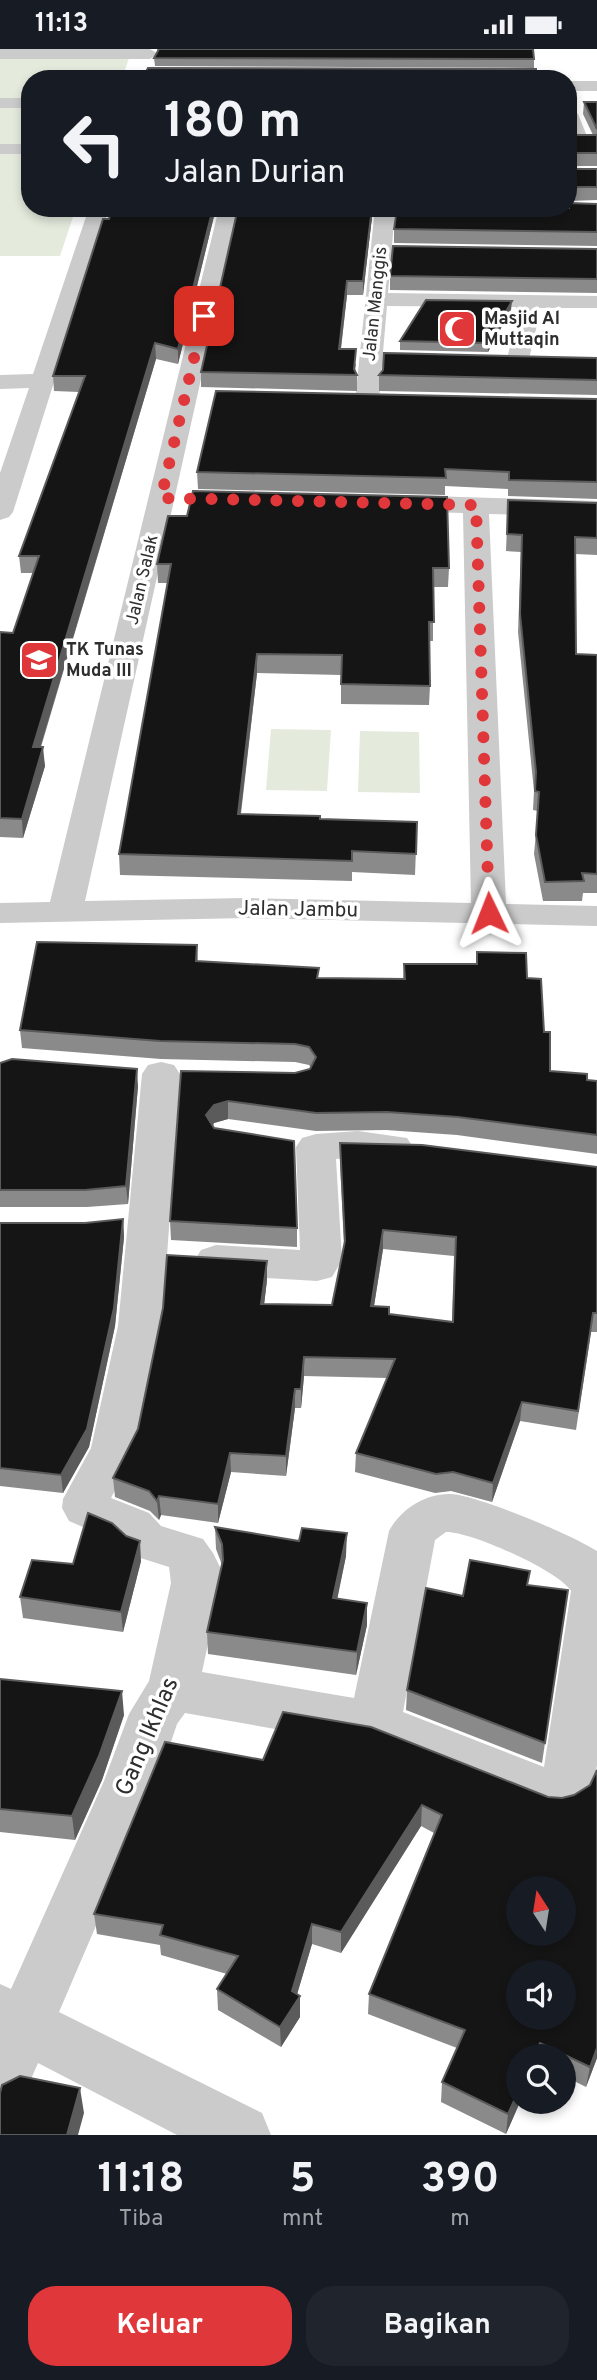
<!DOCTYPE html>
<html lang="id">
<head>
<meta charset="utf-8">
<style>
  body { margin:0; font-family:Overpass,sans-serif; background:#20242c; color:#f1f3f6; height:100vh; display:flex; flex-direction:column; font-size:26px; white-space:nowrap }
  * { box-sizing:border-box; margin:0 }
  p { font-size:23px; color:#9ea1a6 }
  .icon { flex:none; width:38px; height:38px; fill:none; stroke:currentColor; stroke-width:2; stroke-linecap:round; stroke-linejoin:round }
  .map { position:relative; height:2086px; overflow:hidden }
  .sheet { display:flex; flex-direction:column; background:#171b24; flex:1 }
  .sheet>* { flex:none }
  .guide { position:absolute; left:21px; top:21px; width:556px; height:147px; border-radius:28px; box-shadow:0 4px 10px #0003; background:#171b24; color:#f1f3f6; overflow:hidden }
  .needle { width:46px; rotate:348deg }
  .fabs { position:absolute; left:506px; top:1827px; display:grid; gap:14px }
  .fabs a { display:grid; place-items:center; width:70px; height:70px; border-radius:50%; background:#171b24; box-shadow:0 4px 10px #0003; font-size:35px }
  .pin { position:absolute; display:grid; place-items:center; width:60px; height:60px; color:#fff; margin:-30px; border-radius:14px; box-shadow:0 4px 10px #0006 }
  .me { position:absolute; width:77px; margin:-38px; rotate:358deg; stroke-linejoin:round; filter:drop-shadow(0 0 5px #0008) }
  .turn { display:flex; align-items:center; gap:24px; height:147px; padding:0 28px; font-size:32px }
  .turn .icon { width:91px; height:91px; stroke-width:2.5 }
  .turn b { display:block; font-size:49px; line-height:60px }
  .eta { display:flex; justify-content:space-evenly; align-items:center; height:119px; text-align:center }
  .eta b { font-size:42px; font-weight:700; line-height:49px }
  .cta { display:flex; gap:14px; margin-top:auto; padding:14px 28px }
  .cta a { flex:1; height:80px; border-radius:28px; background:#df373a; color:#fff; font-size:28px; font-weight:700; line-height:80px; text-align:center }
  .cta a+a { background:#20242c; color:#f1f3f6 }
  .status { display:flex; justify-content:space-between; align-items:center; height:49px; padding:0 35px; background:#171b24; direction:ltr }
  .status svg { height:19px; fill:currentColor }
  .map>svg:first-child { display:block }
</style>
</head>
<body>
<div class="status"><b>11:13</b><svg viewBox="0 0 49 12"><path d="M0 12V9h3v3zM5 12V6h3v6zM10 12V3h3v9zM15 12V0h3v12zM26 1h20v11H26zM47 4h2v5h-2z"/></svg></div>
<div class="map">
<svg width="597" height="2086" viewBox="0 0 597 2086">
  <rect width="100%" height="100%" fill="#fff"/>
  <g fill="#e4ebdd">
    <polygon points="0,0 132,0 122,30 30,30 30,159 76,159 60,207 0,207"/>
    <polygon points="271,680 331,681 327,742 266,741"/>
    <polygon points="360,682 419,683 420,744 358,743"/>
  </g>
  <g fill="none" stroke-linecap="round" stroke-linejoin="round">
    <g fill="#cbcbcb" fill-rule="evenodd">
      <polygon points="0,0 150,0 158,5 150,10 0,10"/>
      <polygon points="484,22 546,22 562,30 478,30 476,27 478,24"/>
      <rect x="569" y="32" width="28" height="10"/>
      <rect x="0" y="49" width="30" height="10"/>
      <polygon points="569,60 578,65 589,92 586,96 580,97 571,92"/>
      <rect x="0" y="95" width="30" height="10"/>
      <polygon points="89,159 109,159 13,463 9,468 0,471 0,424 29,339 0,340 0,326 33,325"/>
      <polygon points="219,159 239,159 85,852 247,849 471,854 463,464 396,462 387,459 383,454 387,449 396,446 597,452 597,468 489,465 506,855 597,857 597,877 247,869 0,874 0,854 50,853"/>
      <polygon points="375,159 395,159 392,197 444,198 451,200 454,204 451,208 444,210 391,209 388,244 597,247 597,259 538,259 538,272 528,314 525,319 509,319 506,314 516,272 516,258 387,257 383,303 435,304 443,306 446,311 443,316 435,318 382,317 379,352 375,357 359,357 355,352"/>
      <path d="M 161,1013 L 174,1016 L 180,1025 L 162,1277 L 137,1399 L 111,1449 L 149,1464 L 161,1477 L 203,1490 L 213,1504 L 220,1518 L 221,1534 L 202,1623 L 354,1649 L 389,1482 C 400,1461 425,1444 451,1445 C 480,1447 572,1486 597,1502 L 597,1716 C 592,1750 585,1770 546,1767 L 371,1697 L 185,1664 L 177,1675 L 158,1732 L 59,1963 L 262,2064 L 271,2086 L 177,2086 L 38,2014 L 21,2053 L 0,2062 L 0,1935 L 11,1940 L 104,1732 L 129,1665 L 149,1632 L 171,1534 L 169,1518 L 128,1505 L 115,1492 L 69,1472 L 62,1459 L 63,1450 L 91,1399 L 118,1277 L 142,1025 L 148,1016 ZM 446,1483 C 470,1482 559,1522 571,1542 L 544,1718 L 403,1663 L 435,1491 Z"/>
      <path d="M 358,1082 L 407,1089 L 413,1098 L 407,1107 C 384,1114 360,1108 336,1110 L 342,1211 L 332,1228 L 317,1232 L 216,1226 L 201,1221 L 195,1211 L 201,1201 L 216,1196 L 300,1201 L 296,1098 L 302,1089 L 316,1085 Z"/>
    </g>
  </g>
  <g fill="#8a8a8a" fill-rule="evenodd">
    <polygon points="157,0 533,0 534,10 534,19 155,17 154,9 158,2"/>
    <polygon points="536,20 536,30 142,30"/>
    <polygon points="584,53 597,53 597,117 569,117 569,86 593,86 583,65"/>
    <polygon points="569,120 597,120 597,151 569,152"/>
    <polygon points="597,155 597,197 394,194 394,180"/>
    <polygon points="112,159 216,159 178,315 156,310 41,698 45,717 23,789 0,788 0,583 13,584 33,524 21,524 19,507 79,343 54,342 53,327"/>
    <polygon points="238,159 373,159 363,246 347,246 341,300 356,315 355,322 357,326 357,342 201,338 201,323"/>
    <polygon points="597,200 597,244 390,241 390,227"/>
    <polygon points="511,261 488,303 400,301 400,292"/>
    <polygon points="597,309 597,346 379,342 379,326"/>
    <polygon points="597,350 597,450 508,447 508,440 445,437 445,446 198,440 197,423"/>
    <polygon points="508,451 597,454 597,506 575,505 576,605 597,606 597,844 583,844 582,852 543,852 534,805 538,762 533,761 534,742 518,583 521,503 506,502"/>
    <polygon points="157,515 449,519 448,538 433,538 433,592 429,592 430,637 429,656 341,655 341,626 257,624 241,765 320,770 417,773 415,826 352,823 352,832 120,826 119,805 168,534 158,534"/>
    <polygon points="197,896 198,913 319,929 403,930 404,915 476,915 477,903 527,929 544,983 550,1022 587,1031 597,1032 597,1105 457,1086 386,1081 316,1082 228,1070 214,1074 213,1077 297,1179 297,1198 171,1191 170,1172 181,1022 295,1024 311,1019 309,1016 295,1013 161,1010 22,999 20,981"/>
    <polygon points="0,1014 138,1037 128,1155 87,1158 0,1158"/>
    <path d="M 340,1094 L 597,1118 L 597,1283 L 591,1283 L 576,1381 L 520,1372 L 492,1453 L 451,1442 L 435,1444 L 355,1423 L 356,1404 L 387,1329 L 304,1327 L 301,1359 L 295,1359 L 286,1427 L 231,1423 L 218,1474 L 161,1466 L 159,1471 L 150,1462 L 115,1448 L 113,1429 L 267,1231 L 264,1255 L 332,1256 L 344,1197 L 340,1113 ZM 383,1200 L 454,1207 L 452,1273 L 389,1265 L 374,1257 Z"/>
    <polygon points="123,1170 124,1188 115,1277 89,1398 63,1444 0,1437 0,1174 85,1174"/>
    <polygon points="215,1478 346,1507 337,1549 367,1576 356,1626 208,1605 207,1583 222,1516 216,1500"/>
    <polygon points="141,1512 123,1583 23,1569 20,1548 73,1515"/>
    <polygon points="528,1536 568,1541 542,1714 406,1661 407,1641 463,1547"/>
    <polygon points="0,1630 124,1666 102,1731 75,1791 0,1783"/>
    <polygon points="263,1711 548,1748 597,2009 586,2038 564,2027 564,2007 518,2007 518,2053 520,2053 506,2085 441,2053 442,2033 457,1999 368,1965 369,1945 434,1784 421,1777 341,1904 312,1895 297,1945 300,1947 300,1968 281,1998 218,1961 217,1940 227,1925 161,1906 160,1896 97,1885 94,1865"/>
  </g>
  <g fill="#5b5b5b">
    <polygon points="213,159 216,159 178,315 178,300"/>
    <polygon points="372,159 373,159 363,246 363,232"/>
    <polygon points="347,232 347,246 339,315 339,300"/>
    <polygon points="512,252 511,261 488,303 488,294"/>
    <polygon points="155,294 156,310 35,716 33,698"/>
    <polygon points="257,605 257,624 238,786 238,765"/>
    <polygon points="43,698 45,717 23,789 22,770"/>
    <polygon points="137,1020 138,1037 128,1155 126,1137"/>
    <polygon points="228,1052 228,1070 214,1074 207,1085 206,1066 214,1056"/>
    <polygon points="123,1170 124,1188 115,1277 89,1398 63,1444 61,1426"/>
    <polygon points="383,1181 383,1200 371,1276 371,1257"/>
    <polygon points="267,1212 267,1231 262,1274 261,1255"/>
    <polygon points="304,1308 304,1327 301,1359 301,1340"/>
    <polygon points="295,1340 295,1359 286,1427 286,1407"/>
    <polygon points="522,1353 520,1372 492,1453 493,1434"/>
    <polygon points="230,1404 231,1423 218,1474 218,1455"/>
    <polygon points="159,1447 161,1466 159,1471 157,1452"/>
    <polygon points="347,1484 346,1507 333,1571 333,1549"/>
    <polygon points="140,1492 141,1512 123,1583 121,1563"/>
    <polygon points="367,1554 367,1576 356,1626 357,1603"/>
    <polygon points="122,1642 124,1666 102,1731 75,1791 72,1767"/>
    <polygon points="422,1756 421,1777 341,1904 341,1883"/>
    <polygon points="312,1875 312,1895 293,1959 300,1947 300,1968 281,1998 280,1978"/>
    <polygon points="540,1994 538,2007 534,2007"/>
    <polygon points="597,1999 597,2009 586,2038 590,2018"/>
    <polygon points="80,2039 84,2064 78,2086 67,2086"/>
    <polygon points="518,2043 518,2053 520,2053 506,2085 508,2065"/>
  </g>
  <g fill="#151515" stroke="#5b5b5b" stroke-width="2" fill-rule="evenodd">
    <polygon points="159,0 533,0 534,10 154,9"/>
    <polygon points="148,19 536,20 536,23 513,22 513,30 425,30 425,26 362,25 363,30 142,30"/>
    <polygon points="584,53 597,53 597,80"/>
    <rect x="569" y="86" width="28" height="18"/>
    <polygon points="569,120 597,120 597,138 570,138 569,140"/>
    <polygon points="569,154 597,155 597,183 394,180 397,159 569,159"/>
    <polygon points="112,159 213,159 178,300 155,294 33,698 43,698 22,770 0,769 0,583 13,584 39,507 19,507 85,327 53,327 103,170 109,170"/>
    <polygon points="238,159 372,159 363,232 347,232 339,300 356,300 354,320 357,326 201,323"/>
    <polygon points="393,197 597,200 597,230 390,227"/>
    <polygon points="426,251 512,252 488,294 400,292"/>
    <polygon points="384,304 597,309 597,331 379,326 383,321"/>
    <polygon points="216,342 597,350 597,433 509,431 509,423 445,420 446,429 197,423"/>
    <polygon points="193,442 447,448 449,519 433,519 434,573 429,573 430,637 341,635 342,606 257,605 238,765 320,767 320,770 417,773 416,805 352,802 352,812 119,805 171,515 157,515 168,467 187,467"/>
    <polygon points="508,451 597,454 597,489 575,488 576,605 597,606 597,825 582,824 584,832 545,833 536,786 539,743 535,742 536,723 520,565 522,486 507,485"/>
    <polygon points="37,893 197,896 196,912 319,919 317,929 405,930 404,915 477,915 477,903 526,904 527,929 541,930 544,983 550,983 550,1022 587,1025 587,1031 597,1032 597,1086 458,1068 387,1063 316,1064 228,1052 214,1056 206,1066 214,1079 294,1092 297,1179 170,1172 181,1022 295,1024 310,1020 316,1008 309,998 295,995 160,992 20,981"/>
    <polygon points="12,1010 137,1020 126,1137 85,1141 0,1141 0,1014"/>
    <path d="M 340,1094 L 422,1096 L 597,1118 L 597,1264 L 593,1264 L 578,1362 L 522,1353 L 493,1434 L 453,1423 L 436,1425 L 356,1404 L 395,1310 L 304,1308 L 301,1340 L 295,1340 L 286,1407 L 230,1404 L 218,1455 L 159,1447 L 157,1452 L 149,1442 L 113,1429 L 138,1380 L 163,1259 L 167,1206 L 267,1212 L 261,1255 L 332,1256 L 345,1192 ZM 383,1181 L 456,1188 L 453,1273 L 389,1265 L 389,1258 L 371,1257 Z"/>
    <polygon points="123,1170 114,1259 87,1380 61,1426 0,1419 0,1174 85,1174"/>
    <polygon points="88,1464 112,1474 126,1487 140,1492 121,1563 20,1548 32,1511 73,1515"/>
    <polygon points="215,1478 299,1492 302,1479 347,1484 333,1549 367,1554 357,1603 207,1583 223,1511 222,1495"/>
    <polygon points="470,1511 530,1522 527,1536 568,1541 545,1694 407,1641 426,1539 463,1547"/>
    <polygon points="0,1630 122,1642 99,1707 72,1767 0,1760"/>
    <path d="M 283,1663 L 371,1678 L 548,1748 L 562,1749 L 574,1746 L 590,1736 L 597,1721 L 597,1999 L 590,2018 L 540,1994 L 534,2007 L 518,2007 L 518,2043 L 508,2065 L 442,2033 L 465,1981 L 369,1945 L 442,1766 L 422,1756 L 341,1883 L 312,1875 L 292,1942 L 300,1947 L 280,1978 L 217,1940 L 238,1907 L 160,1886 L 163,1876 L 94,1865 L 165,1693 L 263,1711 ZM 518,1839 L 564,1839 L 564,1885 L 518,1885 ZM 518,1923 L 564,1923 L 564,1969 L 518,1969 Z"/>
    <polygon points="20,2027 80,2039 67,2086 0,2086 0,2044 2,2036"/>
  </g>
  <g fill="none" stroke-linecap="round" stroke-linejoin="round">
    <polyline stroke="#df373a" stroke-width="12" stroke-dasharray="0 21.6" points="204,267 161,449 476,456 489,864"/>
  </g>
  <defs>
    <symbol id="mosque-square" viewBox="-11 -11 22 22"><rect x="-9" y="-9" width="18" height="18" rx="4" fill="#df373a" stroke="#fff"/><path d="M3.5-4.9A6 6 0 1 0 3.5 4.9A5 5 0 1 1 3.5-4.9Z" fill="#fff"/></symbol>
    <symbol id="school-square" viewBox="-11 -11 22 22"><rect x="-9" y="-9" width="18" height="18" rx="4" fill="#df373a" stroke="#fff"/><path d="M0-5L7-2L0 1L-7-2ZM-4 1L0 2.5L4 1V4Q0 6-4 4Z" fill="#fff"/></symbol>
  </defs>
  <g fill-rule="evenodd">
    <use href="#mosque-square" x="435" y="258" width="44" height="44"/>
    <use href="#school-square" x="17" y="589" width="44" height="44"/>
  </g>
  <g text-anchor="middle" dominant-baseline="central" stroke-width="7" stroke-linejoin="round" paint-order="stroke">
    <g font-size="18" fill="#2e2e2e" stroke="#fff">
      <text transform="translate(376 255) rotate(-84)">Jalan Manggis</text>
      <text transform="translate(143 531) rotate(-77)">Jalan Salak</text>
    </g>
    <g font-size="18" font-weight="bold" fill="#2e2e2e" stroke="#fff" text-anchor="start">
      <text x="484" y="270">Masjid Al<tspan x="484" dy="21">Muttaqin</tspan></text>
      <text x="66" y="601">TK Tunas<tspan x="66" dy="21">Muda III</tspan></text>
    </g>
    <g font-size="21" fill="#2e2e2e" stroke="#fff">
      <text transform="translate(298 861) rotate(1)">Jalan Jambu</text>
    </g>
    <g font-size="24" fill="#2e2e2e" stroke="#fff">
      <text transform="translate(148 1688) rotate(-67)">Gang Ikhlas</text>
    </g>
  </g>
</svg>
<div class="fabs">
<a><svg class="needle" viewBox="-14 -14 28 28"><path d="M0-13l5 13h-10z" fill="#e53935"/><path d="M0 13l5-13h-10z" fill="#9ea1a6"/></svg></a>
<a><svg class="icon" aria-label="sound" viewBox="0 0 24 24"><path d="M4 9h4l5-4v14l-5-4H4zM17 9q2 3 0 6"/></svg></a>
<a><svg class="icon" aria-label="search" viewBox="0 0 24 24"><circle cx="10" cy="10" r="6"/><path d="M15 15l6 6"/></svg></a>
</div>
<div class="pin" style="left:204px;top:267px;background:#d93025"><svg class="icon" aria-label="arrive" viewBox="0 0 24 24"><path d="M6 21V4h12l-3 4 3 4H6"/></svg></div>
<svg class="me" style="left:489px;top:864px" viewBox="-20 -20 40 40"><path d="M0-17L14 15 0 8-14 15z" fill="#df373a" stroke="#fff" stroke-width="4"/></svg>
<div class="guide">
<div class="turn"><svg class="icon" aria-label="left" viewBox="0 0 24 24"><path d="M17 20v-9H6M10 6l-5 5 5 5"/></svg><div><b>180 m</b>Jalan Durian</div></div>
</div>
</div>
<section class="sheet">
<div class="eta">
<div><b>11:18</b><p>Tiba</p></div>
<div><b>5</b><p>mnt</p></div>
<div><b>390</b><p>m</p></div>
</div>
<div class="cta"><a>Keluar</a><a>Bagikan</a></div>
</section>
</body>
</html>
